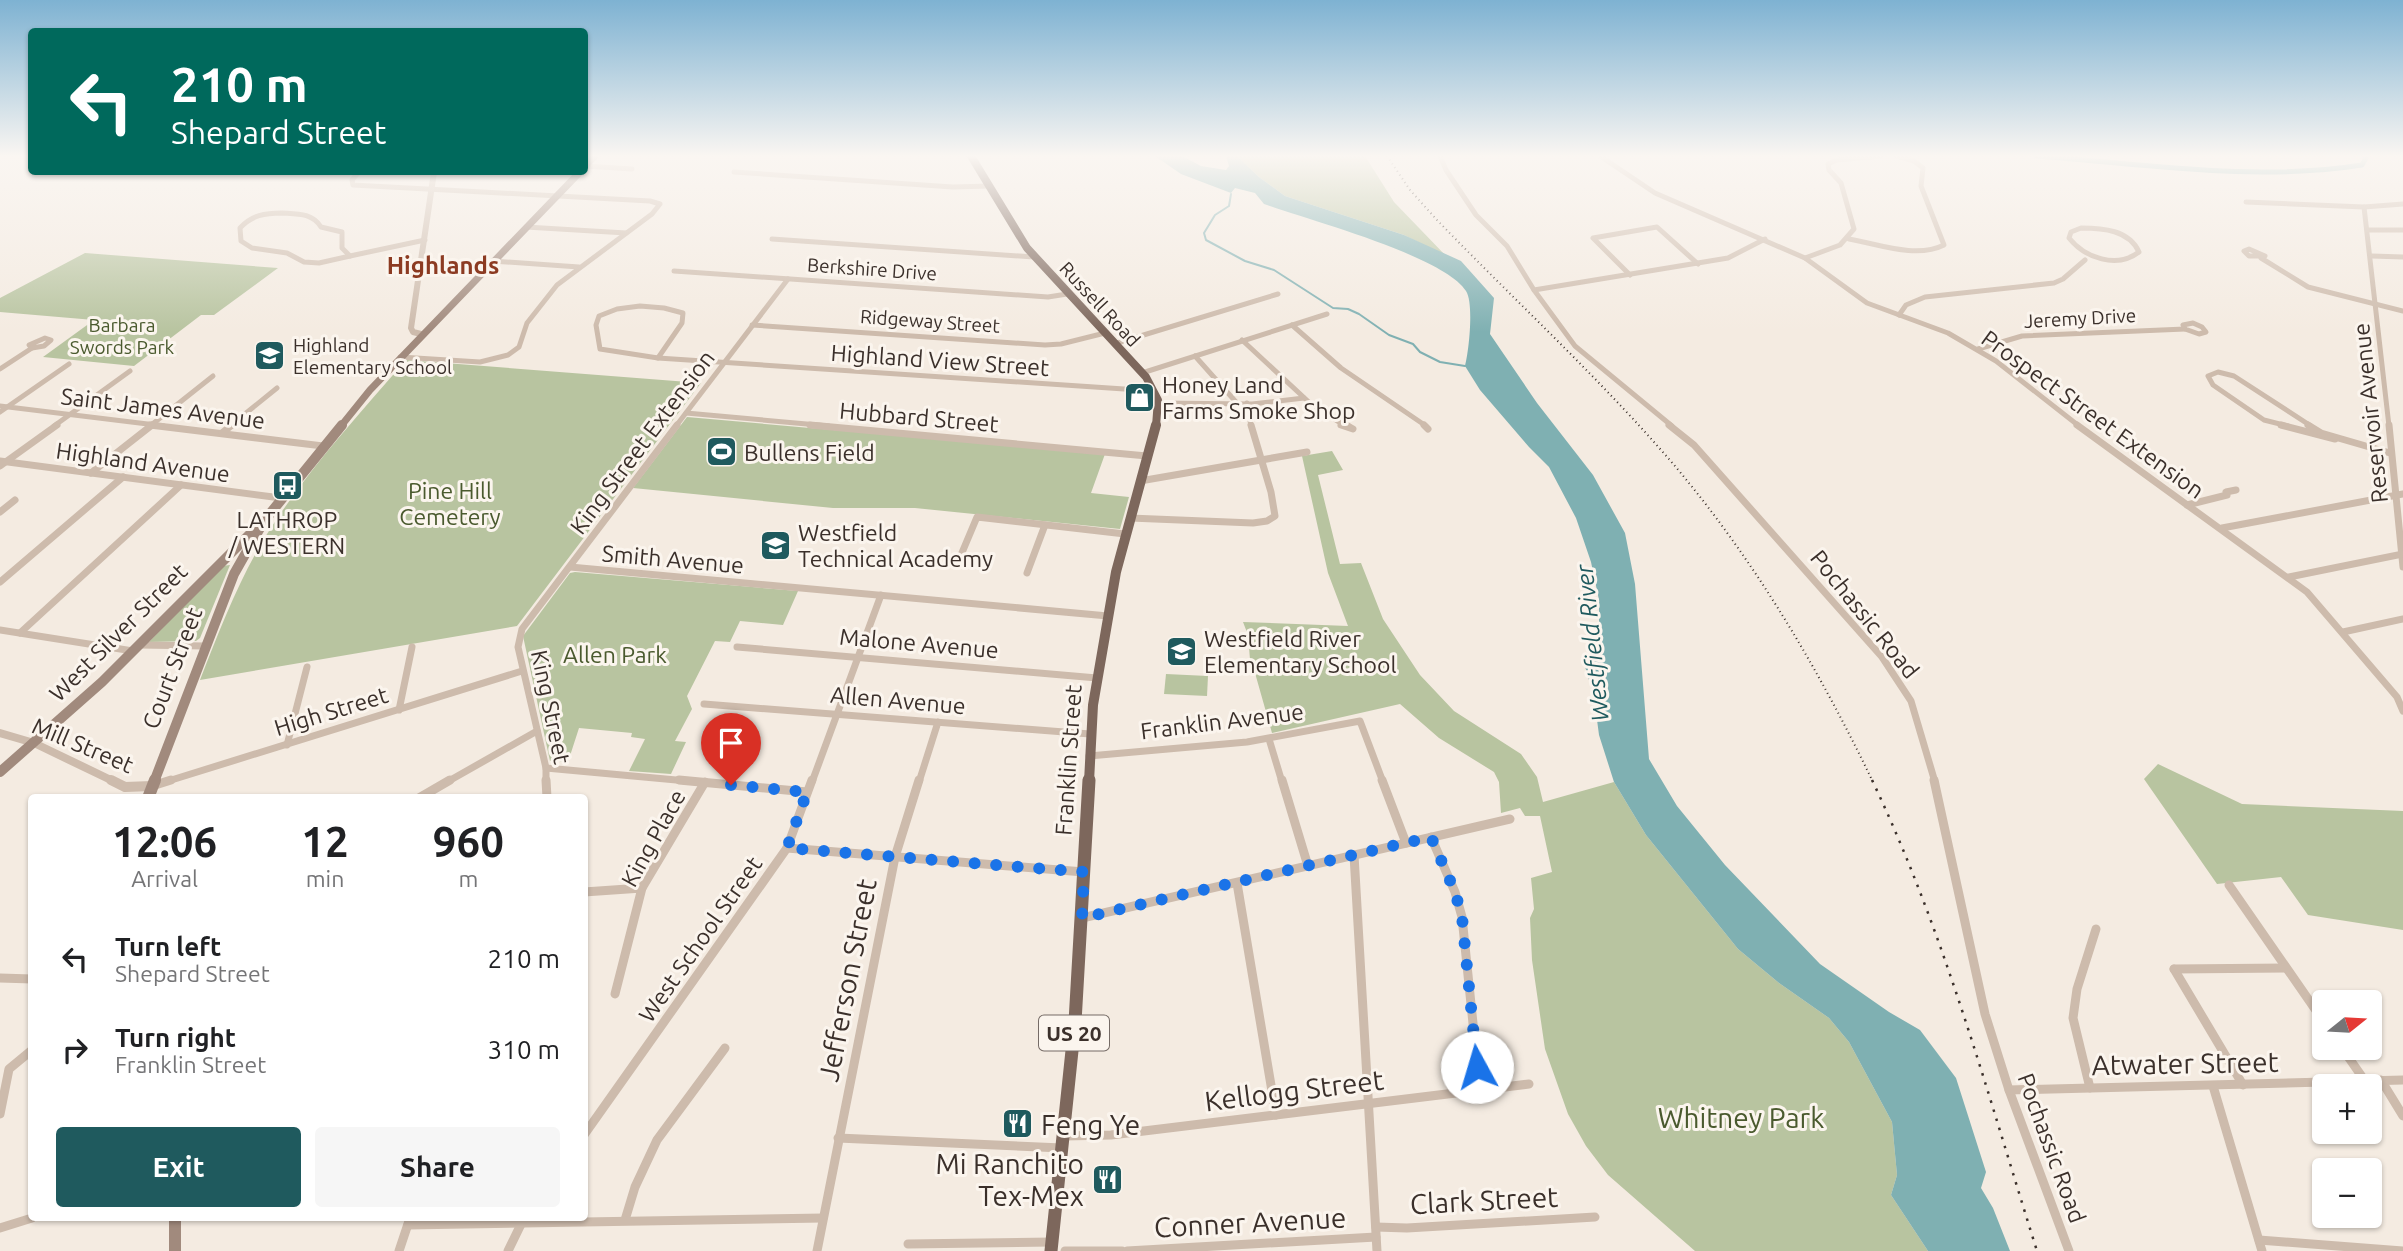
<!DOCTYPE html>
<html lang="en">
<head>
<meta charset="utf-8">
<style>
  body { margin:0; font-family:Ubuntu,sans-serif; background:#f6f6f6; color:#202124; height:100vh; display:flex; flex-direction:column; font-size:26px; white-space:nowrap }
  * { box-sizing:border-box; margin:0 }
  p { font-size:23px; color:#757577 }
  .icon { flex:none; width:38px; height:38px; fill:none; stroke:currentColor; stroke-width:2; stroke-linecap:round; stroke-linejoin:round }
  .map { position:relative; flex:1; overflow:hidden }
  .sheet { position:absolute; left:28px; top:794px; width:560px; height:427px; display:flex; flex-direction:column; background:#fff; border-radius:7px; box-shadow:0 2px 5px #0004 }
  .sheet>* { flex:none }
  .guide { position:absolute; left:28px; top:28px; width:560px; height:147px; border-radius:7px; box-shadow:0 2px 5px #0004; background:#00695c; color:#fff; overflow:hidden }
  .needle { width:46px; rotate:72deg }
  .fabs { position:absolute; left:2312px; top:990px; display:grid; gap:14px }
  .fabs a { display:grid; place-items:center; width:70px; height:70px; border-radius:7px; background:#fff; box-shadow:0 2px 5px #0004; font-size:35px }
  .pin { position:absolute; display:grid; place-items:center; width:60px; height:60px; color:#fff; margin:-72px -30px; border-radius:50% 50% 50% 0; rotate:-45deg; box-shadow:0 0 7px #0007 }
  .pin .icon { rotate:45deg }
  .me { position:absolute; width:77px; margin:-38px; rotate:354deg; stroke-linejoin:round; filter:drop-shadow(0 0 5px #0008) }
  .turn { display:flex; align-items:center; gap:24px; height:147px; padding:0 28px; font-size:32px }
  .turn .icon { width:91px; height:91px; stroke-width:2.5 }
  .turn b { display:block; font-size:49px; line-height:60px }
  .eta { display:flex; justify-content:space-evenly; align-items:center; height:119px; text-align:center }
  .eta b { font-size:42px; font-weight:600; line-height:49px }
  .button { display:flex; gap:14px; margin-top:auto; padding:14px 28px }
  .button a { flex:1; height:80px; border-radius:7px; background:#1f5a5e; color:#fff; font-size:28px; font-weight:600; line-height:80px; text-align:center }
  .button a+a { background:#f6f6f6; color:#202124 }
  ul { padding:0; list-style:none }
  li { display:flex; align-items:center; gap:21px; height:91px; padding:0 28px }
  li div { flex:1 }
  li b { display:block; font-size:26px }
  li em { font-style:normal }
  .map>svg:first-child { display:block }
</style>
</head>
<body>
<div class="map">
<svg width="2403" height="1251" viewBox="0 0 2403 1251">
  <rect width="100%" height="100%" fill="#f4ebe1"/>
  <g fill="#b8c4a0">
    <polygon points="1237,156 1365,156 1394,202 1447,257 1404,235 1285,196 1259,177"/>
    <polygon points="85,253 278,268 214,315 201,315 134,366 43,357 94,320 0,312 0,298"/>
    <path d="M 406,360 L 701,383 L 517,626 L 200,680 C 218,634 236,587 261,544 C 301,477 355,419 406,360 Z"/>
    <polygon points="687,417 1105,454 1091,493 1129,497 1120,529 915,508 833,508 633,488"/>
    <polygon points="1332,451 1343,470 1318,475 1340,564 1361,563 1383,619 1420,675 1454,711 1521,754 1537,777 1543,802 1614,782 1646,835 1738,949 1779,983 1829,1018 1849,1042 1892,1122 1897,1175 1891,1195 1928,1251 1695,1251 1608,1175 1586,1146 1568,1114 1545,1049 1532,960 1530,918 1534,909 1531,878 1552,872 1540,816 1525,816 1520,808 1501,813 1499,782 1494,772 1439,738 1400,704 1272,733 1255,673 1251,672 1248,635 1243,622 1348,626 1328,573 1302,456"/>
    <polygon points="230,565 200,638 196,641 149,642 222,566"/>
    <polygon points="575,572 798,591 783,625 740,621 730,642 715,641 687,696 692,709 675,741 686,742 671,774 629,771 645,739 631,737 632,733 579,728 568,762 550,761 523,636 570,573"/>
    <polygon points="1166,674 1208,676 1207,696 1164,694"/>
    <polygon points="2158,764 2242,804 2403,811 2403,930 2308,915 2281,877 2217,884 2144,779"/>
  </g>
  <path fill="#7fb0b2" d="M 1155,156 L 1182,156 L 1201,166 L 1226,170 L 1229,166 L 1226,156 L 1237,156 L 1259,177 L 1285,196 L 1404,235 L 1461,261 L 1494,298 L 1490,334 L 1537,403 L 1593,475 L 1625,533 L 1635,584 L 1649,759 L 1677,806 L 1725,865 L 1820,964 L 1889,1012 L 1920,1030 L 1956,1078 L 1986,1172 L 1981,1188 L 1993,1208 L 2010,1251 L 1928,1251 L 1891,1195 L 1897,1175 L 1892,1122 L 1849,1042 L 1829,1018 L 1779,983 L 1738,949 L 1646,835 L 1614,782 L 1599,735 L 1594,697 L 1584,663 L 1599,630 L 1599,600 L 1591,562 L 1576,518 L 1549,467 L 1529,447 L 1480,390 L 1465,366 C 1469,351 1474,303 1466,291 C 1444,256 1308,220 1264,204 L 1255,193 L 1235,188 L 1231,193 L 1181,174 Z"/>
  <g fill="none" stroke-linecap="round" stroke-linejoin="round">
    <polyline stroke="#7fb0b2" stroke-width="2" points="1231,194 1229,206 1215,215 1204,233 1206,240 1245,261 1274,270 1333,308 1348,309 1359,314 1389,335 1413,344 1420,352 1440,362 1465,366"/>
    <path stroke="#7fb0b2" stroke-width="5" d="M 2036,156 C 2145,164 2253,182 2362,165 L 2367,156"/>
    <g stroke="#cdbbac" stroke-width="5">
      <polyline points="1440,156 1446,170 1476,215 1507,246 1534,290 1575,346 1672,426"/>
      <polyline points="1600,156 1655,193 1805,258 1867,303 1948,333 1996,361 2079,426"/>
      <polyline points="585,166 632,169"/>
      <polyline points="359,172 352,180 353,185 650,201 660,204 652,214 557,285 527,323 519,347 508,355 480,362 400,357"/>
      <polyline points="734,172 953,187 989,186"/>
      <polyline points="2246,202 2364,207 2403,204"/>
      <polyline points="2364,207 2389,426"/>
      <path d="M 282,213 C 298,214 312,213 321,227 L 342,232 L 342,248 L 350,256 L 319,263 L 304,262 L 287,253 L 252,248 L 241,241 L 240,228 C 252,215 265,213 282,213 Z"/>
      <polyline points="526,227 626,233"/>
      <path d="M 2081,228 C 2103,228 2129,230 2139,252 C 2117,269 2085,258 2069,238 L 2071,232 Z"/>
      <polyline points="2368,230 2403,230"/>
      <polyline points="772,239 1034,257"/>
      <path d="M 1849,239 C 1878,244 1916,259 1944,245 L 1921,186 L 1923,168 L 1914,161 L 1897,156"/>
      <polygon points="2249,249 2265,256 2249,256 2244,251"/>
      <polyline points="350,256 425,240"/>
      <polyline points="2372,256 2403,257"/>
      <polyline points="1805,258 1840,245 1854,229 1841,183 1829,170 1828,164 1837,160 1881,156"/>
      <polyline points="2261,258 2308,287 2403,311"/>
      <polyline points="492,261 579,267"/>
      <polyline points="674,271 1048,297 1067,294"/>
      <polyline points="1630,275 1593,238 1657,227 1698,264"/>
      <polyline points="1534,290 1728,258 1765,239"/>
      <polygon points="640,306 664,308 683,313 682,323 658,358 600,349 596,325 599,316 617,309"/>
      <polyline points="1899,315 1906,305 1925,297 2054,283 2063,279 2085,260"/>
      <polygon points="2193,323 2202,327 2206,332 2199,334 2185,329 2183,325"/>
      <polyline points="752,325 1045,345 1061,344 1105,333"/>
      <polyline points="1292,325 1341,368 1426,426"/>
      <polygon points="45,338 51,340 44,346 32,348 29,345"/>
      <polyline points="1242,340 1312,405 1345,426"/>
      <polyline points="1114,344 1278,294"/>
      <polyline points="1978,349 2022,336 2185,329"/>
      <polyline points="1195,356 1236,402"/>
      <polyline points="658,358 1154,391"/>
      <polyline points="0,369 32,348"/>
      <polyline points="1142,373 1327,314"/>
      <polyline points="1159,403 1252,404 1304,398"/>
      <polyline points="1247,403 1251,426"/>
      <polyline points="1315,405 1349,426"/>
      <polyline points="0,406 164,426"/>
      <polyline points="0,412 69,364"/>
      <polyline points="686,413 829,426"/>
      <polyline points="54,426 130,371"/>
      <polyline points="150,426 213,376"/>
      <polyline points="230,426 277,388"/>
      <polyline points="676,426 788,279"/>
      <polyline points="2288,426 2264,420 2213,385 2208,376 2218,372 2234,376 2311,426"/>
    </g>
    <g stroke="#cdbbac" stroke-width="7">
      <polyline points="150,425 323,446"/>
      <polyline points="810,425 1147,456"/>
      <polyline points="1341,425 1353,429 1346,425"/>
      <polyline points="1424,425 1428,429"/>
      <polyline points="1669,425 1694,445 1882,657 1911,701 1935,782"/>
      <polyline points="2077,425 2307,592 2397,697 2403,711"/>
      <polyline points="2281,425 2335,439"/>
      <polyline points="2308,425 2321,433 2390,453"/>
      <polyline points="2389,425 2403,567"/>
      <polyline points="222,433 232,425"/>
      <polyline points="0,461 281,498"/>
      <polyline points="0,466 57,425"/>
      <polyline points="91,473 152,425"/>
      <polyline points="1140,481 1307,452"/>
      <polyline points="2187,505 2227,495 2226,492 2236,490"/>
      <polyline points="0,512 15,500"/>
      <polyline points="1130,518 1253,523 1267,521 1275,516 1271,492 1251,425"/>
      <polyline points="2222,528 2403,494"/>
      <polyline points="961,555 977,517 1125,534"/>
      <polyline points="570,567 1108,616"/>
      <polyline points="1027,573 1045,525"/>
      <polyline points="2289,577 2403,554"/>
      <polyline points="0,582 123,477"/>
      <polyline points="0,630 133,651"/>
      <polyline points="2343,632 2403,619"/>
      <polyline points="20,633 181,485"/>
      <polyline points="139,645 205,646"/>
      <polyline points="737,647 1097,678"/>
      <polyline points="704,704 1090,734"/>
      <polyline points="399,710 412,647"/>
      <polyline points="1269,739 1282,782"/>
      <polyline points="287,745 307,667"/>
      <polyline points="1089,756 1247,742 1360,721 1383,782"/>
      <polyline points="546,768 698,782"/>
      <polyline points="165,782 522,671"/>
      <polyline points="447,782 537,731"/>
      <polyline points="546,782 546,768 518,647 522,629 677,425"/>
      <polyline points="812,782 881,595"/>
      <polyline points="919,782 938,722"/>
    </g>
    <g stroke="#cdbbac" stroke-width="9">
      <polyline points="546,780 547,798"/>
      <polyline points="679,780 807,792"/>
      <polyline points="1282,780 1308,866"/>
      <polyline points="1382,780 1406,843"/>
      <polyline points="1934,780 1985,1014 2009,1090 2069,1251"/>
      <polyline points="152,786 171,780"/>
      <polyline points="419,798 450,780"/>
      <polyline points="1431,837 1455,892 1462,917 1480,1091"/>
      <polyline points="787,848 1084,872"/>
      <polyline points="1354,855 1377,1251"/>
      <polyline points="1237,883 1276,1115"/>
      <polyline points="2229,885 2324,1022"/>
      <polyline points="584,892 642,888"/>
      <polyline points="1082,918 1510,819"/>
      <polyline points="2174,969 2243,1085"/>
      <polyline points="2174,969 2286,968"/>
      <polyline points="0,978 32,979"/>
      <polyline points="615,994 642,888 705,782"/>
      <polyline points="2342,1048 2365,1081"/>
      <polyline points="2381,1080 2403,1116"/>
      <polyline points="2213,1086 2262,1251"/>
      <polyline points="2090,1088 2073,1018 2077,989 2096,929"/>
      <polyline points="2009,1090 2403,1080"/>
      <polyline points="0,1114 9,1069 32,1050"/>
      <polyline points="584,1135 787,848 812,780"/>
      <polyline points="1064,1136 1111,1135 1529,1084"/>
      <polyline points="838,1138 1062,1148"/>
      <polyline points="625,1220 635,1187 657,1140 725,1048"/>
      <polyline points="408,1225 823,1218"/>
      <polyline points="1376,1227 1407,1228 1595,1217"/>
      <polyline points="0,1228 32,1218"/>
      <polyline points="2259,1240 2403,1251"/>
      <polyline points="908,1244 1052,1242"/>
      <polyline points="399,1251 410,1218"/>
      <polyline points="508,1251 524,1218"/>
      <polyline points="817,1251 895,857 919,780"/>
      <polyline points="1065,1251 1122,1251"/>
      <polyline points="1127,1251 1376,1237"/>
    </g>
    <polyline stroke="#cdbbac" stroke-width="6" points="421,334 413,332 411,328 434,172"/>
    <polyline stroke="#cdbbac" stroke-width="8" points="0,733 34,743 115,782"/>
    <polyline stroke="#cdbbac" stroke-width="10" points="111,780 125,787 152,786"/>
    <g stroke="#a18a7d" stroke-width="7">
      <polyline points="584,167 595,156"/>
      <polyline points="341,426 370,390 580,172"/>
    </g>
    <g stroke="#a18a7d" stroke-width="10">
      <polyline points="0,772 102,682 259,525"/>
      <polyline points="154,782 234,574 264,521 342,425"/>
    </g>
    <g stroke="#a18a7d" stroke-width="12">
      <polyline points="148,798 155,780"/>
      <polyline points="175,1218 175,1251"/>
    </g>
    <polyline stroke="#7d675c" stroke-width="8" points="971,156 1027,248 1146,377 1158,400 1156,426"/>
    <polyline stroke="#7d675c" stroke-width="10" points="1089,782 1093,705 1116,572 1156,425"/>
    <polyline stroke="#7d675c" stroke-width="13" points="1051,1251 1075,1022 1089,780"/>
    <path stroke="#3b302b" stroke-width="2" stroke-dasharray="1 3.5" stroke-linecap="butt" d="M 1387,156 L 1410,190 L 1437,220 C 1518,304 1605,383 1680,472 C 1758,566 1820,672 1873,782"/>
    <path stroke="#3b302b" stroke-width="2.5" stroke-dasharray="2.5 7" stroke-linecap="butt" d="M 1872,780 C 1944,931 1987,1092 2037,1251"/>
  </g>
  <linearGradient id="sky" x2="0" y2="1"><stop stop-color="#7eb2d2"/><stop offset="0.47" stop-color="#faf6f2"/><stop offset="1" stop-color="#faf6f2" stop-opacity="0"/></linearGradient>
  <rect width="2403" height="332" fill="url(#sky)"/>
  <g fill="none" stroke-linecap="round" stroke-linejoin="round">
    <polyline stroke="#1a73e8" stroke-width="12" stroke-dasharray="0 21.6" points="731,785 807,792 787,848 1084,872 1082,918 1431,837 1455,892 1462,917 1477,1067"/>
  </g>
  <defs>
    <symbol id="school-square" viewBox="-11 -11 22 22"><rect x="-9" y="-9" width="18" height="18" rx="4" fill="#1f5a5e" stroke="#fbf5ee"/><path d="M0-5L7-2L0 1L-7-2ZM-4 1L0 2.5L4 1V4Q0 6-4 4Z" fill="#fff"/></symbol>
    <symbol id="shop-square" viewBox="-11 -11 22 22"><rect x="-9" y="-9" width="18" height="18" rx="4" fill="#1f5a5e" stroke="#fbf5ee"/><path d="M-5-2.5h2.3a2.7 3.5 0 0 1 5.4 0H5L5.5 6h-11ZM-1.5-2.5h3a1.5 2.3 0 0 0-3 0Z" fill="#fff"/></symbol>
    <symbol id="stadium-square" viewBox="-11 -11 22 22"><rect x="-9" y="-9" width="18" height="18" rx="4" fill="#1f5a5e" stroke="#fbf5ee"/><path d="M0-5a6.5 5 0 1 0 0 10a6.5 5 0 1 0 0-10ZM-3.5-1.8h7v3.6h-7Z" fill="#fff"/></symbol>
    <symbol id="bus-square" viewBox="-11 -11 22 22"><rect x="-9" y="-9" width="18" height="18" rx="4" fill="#1f5a5e" stroke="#fbf5ee"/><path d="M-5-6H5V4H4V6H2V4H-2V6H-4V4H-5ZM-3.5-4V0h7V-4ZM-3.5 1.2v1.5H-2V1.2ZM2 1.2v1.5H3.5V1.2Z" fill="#fff"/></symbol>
    <symbol id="restaurant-square" viewBox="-11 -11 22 22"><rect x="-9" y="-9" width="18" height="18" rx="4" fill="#1f5a5e" stroke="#fbf5ee"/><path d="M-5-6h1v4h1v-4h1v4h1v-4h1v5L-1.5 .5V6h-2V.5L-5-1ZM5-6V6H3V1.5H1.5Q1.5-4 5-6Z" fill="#fff"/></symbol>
  </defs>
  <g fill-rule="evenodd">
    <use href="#school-square" x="252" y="338" width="35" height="35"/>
    <use href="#shop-square" x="1122" y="380" width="35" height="35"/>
    <use href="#stadium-square" x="704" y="434" width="35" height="35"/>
    <use href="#bus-square" x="270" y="468" width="35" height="35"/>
    <use href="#school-square" x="758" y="528" width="35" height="35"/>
    <use href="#school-square" x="1164" y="634" width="35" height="35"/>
    <use href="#restaurant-square" x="1000" y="1106" width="35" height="35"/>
    <use href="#restaurant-square" x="1090" y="1162" width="35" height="35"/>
  </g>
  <g text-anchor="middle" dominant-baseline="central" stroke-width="6" stroke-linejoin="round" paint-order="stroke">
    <g font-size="19" fill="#3b302b" stroke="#fbf5ee">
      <text transform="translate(872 269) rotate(4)">Berkshire Drive</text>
      <text transform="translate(1100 304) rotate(47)">Russell Road</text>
      <text transform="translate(2080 318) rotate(-3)">Jeremy Drive</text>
      <text transform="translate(930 321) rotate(4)">Ridgeway Street</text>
    </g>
    <g font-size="19" fill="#4a5a2e" stroke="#fbf5ee">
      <text x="122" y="325">Barbara<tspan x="122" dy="22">Swords Park</tspan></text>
    </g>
    <g font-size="19" fill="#3b302b" stroke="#fbf5ee" text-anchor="start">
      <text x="293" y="345">Highland<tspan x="293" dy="22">Elementary School</tspan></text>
    </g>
    <rect fill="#fbf5ee" stroke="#756b66" stroke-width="2" x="1039" y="1015.5" width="70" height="35" rx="5"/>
    <g font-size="21" font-weight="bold" fill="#3b302b">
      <text x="1074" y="1033">US 20</text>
    </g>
    <g font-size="23" fill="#3b302b" stroke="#fbf5ee">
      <text transform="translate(940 360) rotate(4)">Highland View Street</text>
      <text transform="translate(163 408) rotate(7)">Saint James Avenue</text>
      <text transform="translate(2370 413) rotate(-96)">Reservoir Avenue</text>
      <text transform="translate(2093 414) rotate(36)">Prospect Street Extension</text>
      <text transform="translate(919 417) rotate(5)">Hubbard Street</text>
      <text transform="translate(642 442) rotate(-53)">King Street Extension</text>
      <text transform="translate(143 462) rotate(8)">Highland Avenue</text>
      <text transform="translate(673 559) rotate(5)">Smith Avenue</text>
      <text transform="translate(1865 614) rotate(51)">Pochassic Road</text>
      <text transform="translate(118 632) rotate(-45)">West Silver Street</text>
      <text transform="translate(919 643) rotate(5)">Malone Avenue</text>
      <text transform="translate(172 668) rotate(-69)">Court Street</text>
      <text transform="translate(898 700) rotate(5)">Allen Avenue</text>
      <text transform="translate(551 707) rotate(78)">King Street</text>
      <text transform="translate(331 711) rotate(-17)">High Street</text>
      <text transform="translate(1222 721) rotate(-7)">Franklin Avenue</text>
      <text transform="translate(83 745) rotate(23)">Mill Street</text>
      <text transform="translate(1068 760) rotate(-86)">Franklin Street</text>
      <text transform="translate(653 838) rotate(-61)">King Place</text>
      <text transform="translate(700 939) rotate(-55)">West School Street</text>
      <text transform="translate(2052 1148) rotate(70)">Pochassic Road</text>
    </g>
    <g font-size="23" fill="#3b302b" stroke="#fbf5ee" text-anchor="start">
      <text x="1162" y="384">Honey Land<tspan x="1162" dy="26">Farms Smoke Shop</tspan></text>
      <text x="744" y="452">Bullens Field</text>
      <text x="287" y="519" text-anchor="middle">LATHROP<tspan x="287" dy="26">/ WESTERN</tspan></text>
      <text x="798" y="532">Westfield<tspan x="798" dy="26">Technical Academy</tspan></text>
      <text x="1204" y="638">Westfield River<tspan x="1204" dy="26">Elementary School</tspan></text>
    </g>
    <g font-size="23" fill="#4a5a2e" stroke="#fbf5ee">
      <text x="450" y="490">Pine Hill<tspan x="450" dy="26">Cemetery</tspan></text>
      <text x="615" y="654">Allen Park</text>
    </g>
    <g font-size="24" font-weight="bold" fill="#8c3b22" stroke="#fbf5ee">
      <text x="443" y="265">Highlands</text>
    </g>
    <g font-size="24" font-style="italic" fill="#1f5a5e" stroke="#fbf5ee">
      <text transform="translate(1592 643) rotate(-96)">Westfield River</text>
    </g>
    <g font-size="28" fill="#3b302b" stroke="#fbf5ee">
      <text transform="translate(847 980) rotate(-79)">Jefferson Street</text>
      <text transform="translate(2185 1063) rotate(-1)">Atwater Street</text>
      <text transform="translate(1294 1090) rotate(-7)">Kellogg Street</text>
      <text transform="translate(1484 1200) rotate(-3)">Clark Street</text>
      <text transform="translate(1250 1222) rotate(-3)">Conner Avenue</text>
    </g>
    <g font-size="28" fill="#4a5a2e" stroke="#fbf5ee">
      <text x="1741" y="1117">Whitney Park</text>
    </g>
    <g font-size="28" fill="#3b302b" stroke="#fbf5ee" text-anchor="start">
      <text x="1041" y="1124">Feng Ye</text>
      <text x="1084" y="1163" text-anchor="end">Mi Ranchito<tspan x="1084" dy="32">Tex-Mex</tspan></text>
    </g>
  </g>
</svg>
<div class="fabs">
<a><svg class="needle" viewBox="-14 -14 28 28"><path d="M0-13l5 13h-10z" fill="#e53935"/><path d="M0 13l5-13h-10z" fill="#757577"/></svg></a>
<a>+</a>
<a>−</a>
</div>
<div class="pin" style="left:731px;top:785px;background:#d93025"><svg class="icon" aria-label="arrive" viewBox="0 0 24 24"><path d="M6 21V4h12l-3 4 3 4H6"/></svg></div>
<svg class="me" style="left:1477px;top:1067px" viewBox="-20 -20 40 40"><circle r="19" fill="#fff"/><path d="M0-13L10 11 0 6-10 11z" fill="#1a73e8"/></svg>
<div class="guide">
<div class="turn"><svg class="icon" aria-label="left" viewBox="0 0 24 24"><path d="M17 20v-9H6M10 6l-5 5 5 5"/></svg><div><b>210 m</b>Shepard Street</div></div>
</div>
<section class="sheet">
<div class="eta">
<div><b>12:06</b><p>Arrival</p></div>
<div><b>12</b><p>min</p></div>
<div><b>960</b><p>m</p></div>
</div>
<ul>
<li><svg class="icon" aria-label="left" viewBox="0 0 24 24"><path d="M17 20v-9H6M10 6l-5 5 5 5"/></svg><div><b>Turn left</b><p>Shepard Street</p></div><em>210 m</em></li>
<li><svg class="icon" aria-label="right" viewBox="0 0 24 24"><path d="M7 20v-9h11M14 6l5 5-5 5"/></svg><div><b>Turn right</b><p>Franklin Street</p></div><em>310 m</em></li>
</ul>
<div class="button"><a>Exit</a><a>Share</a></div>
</section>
</div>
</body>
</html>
